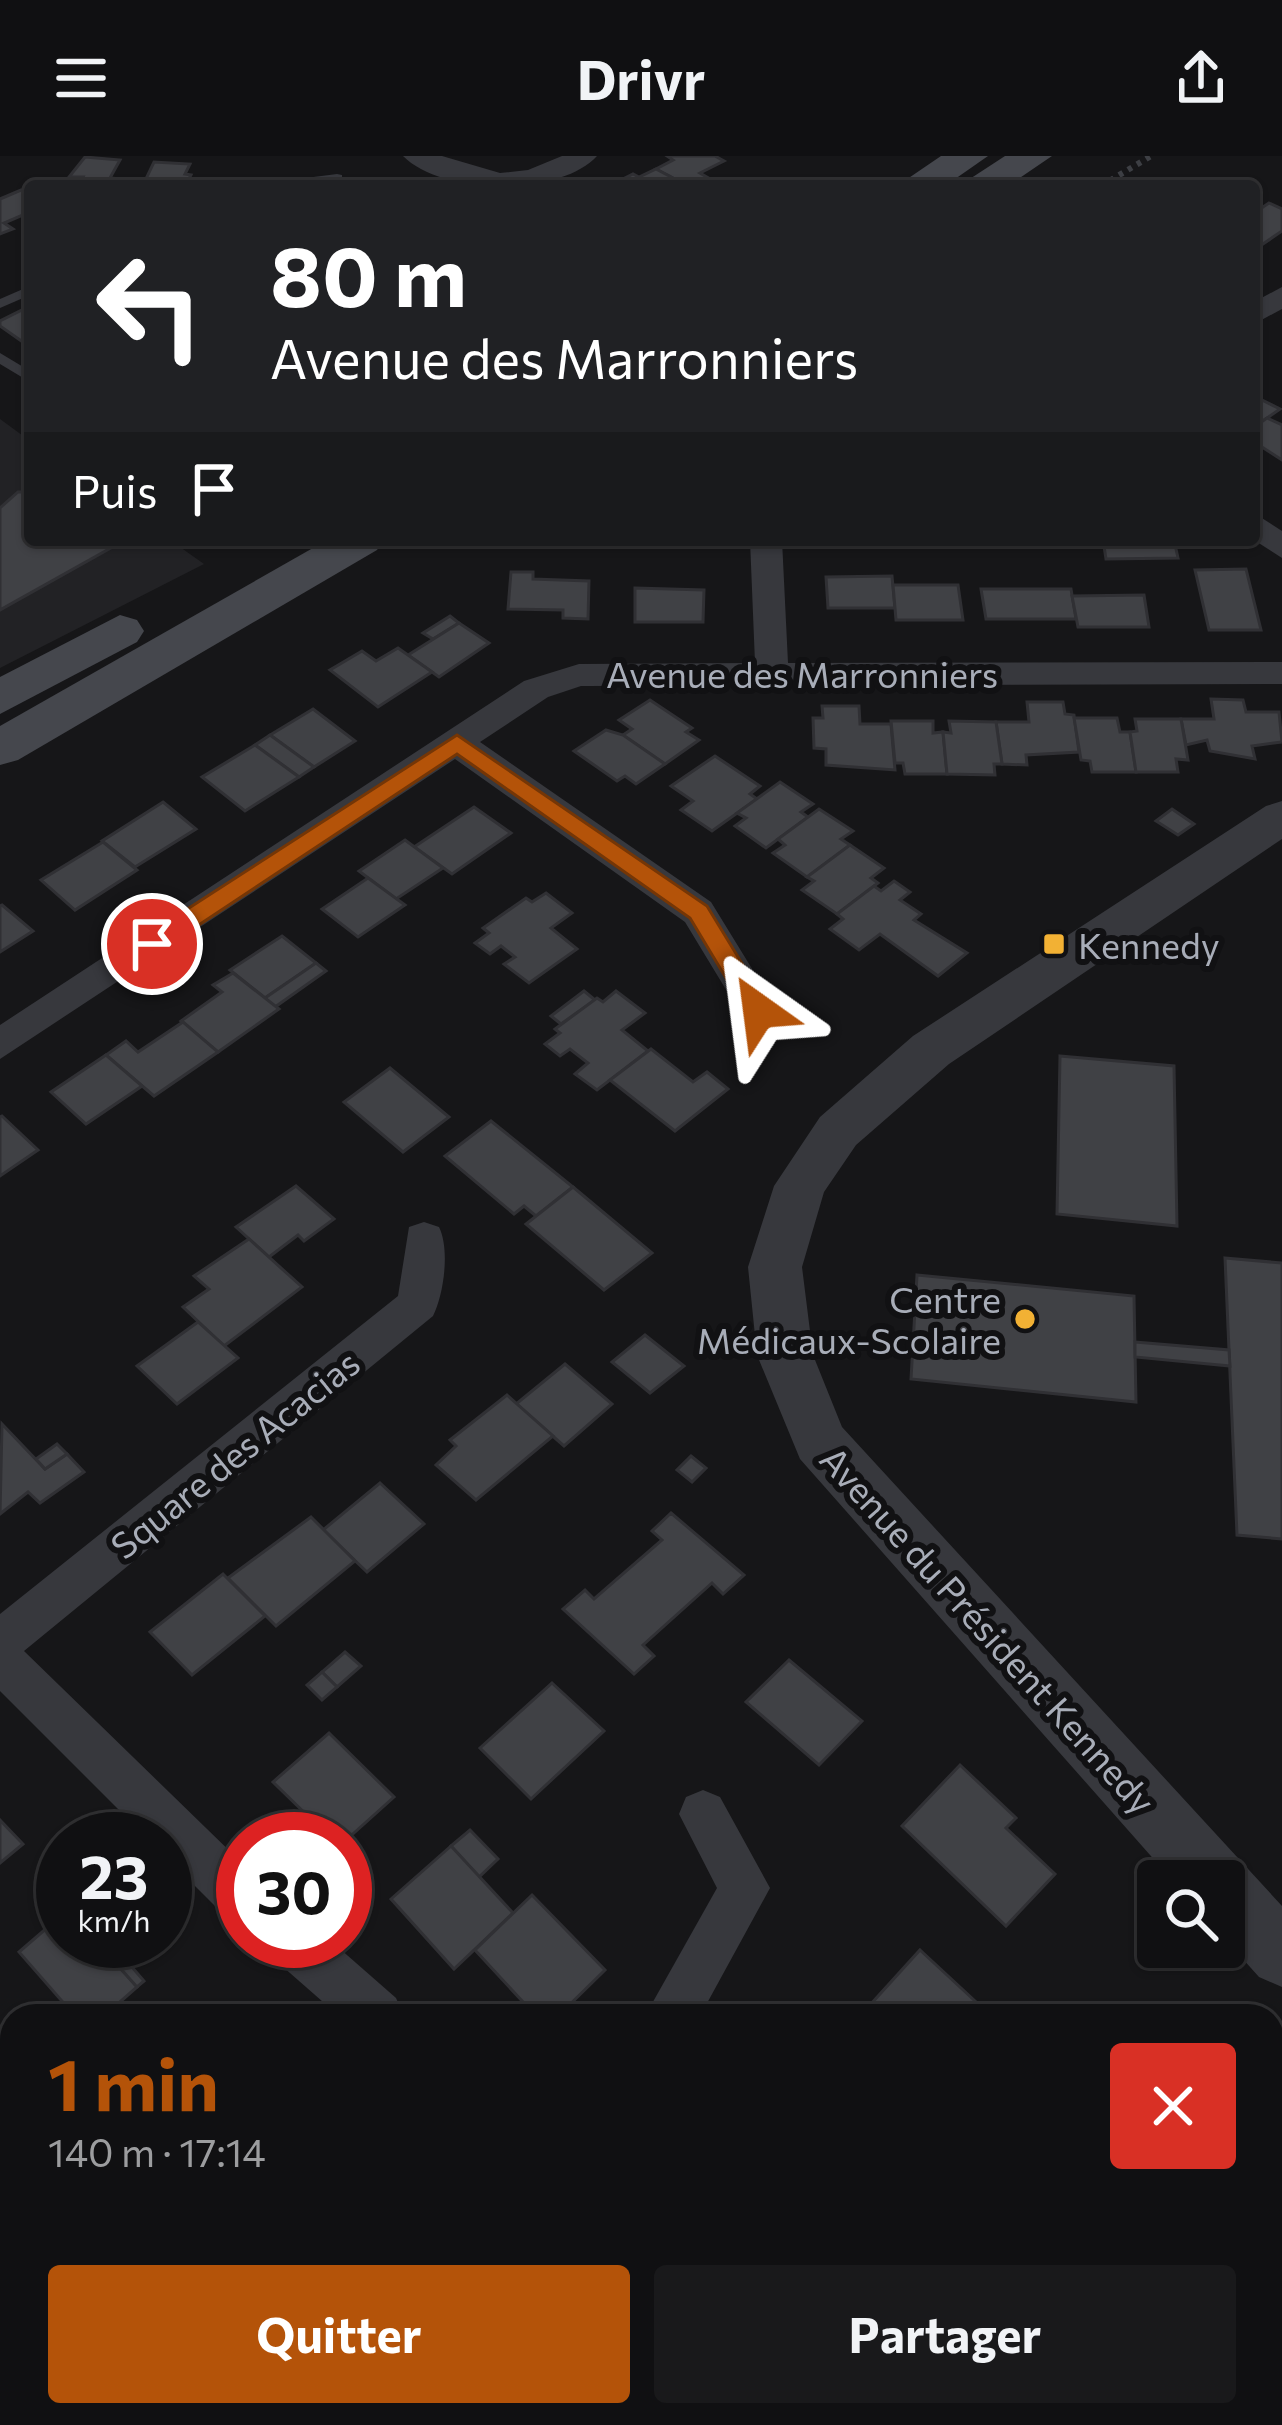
<!DOCTYPE html>
<html lang="fr">
<head>
<meta charset="utf-8">
<style>
  body { margin:0; font-family:Commissioner,sans-serif; background:#19191b; color:#f1f3f6; height:100vh; display:flex; flex-direction:column; font-size:45px; white-space:nowrap }
  * { box-sizing:border-box; margin:0 }
  p { font-size:39px; color:#9c9d9f }
  .icon { flex:none; width:66px; height:66px; fill:none; stroke:currentColor; stroke-width:2; stroke-linecap:round; stroke-linejoin:round }
  .map { position:relative; flex:1; overflow:hidden }
  .drawer { position:absolute; left:0px; top:1848px; width:1284px; height:423px; display:flex; flex-direction:column; background:#101012; border-radius:36px 36px 0 0; box-shadow:0 3px 9px #0004,0 0 0 3px #303032 }
  .drawer>* { flex:none }
  .banner { position:absolute; left:24px; top:24px; width:1236px; height:366px; border-radius:12px; box-shadow:0 3px 9px #0004,0 0 0 3px #303032; background:#202124; color:#fff; overflow:hidden }
  .tools { position:absolute; left:1137px; top:1704px; display:grid; gap:24px }
  .tools a { display:grid; place-items:center; width:108px; height:108px; border-radius:12px; background:#101012; box-shadow:0 3px 9px #0004,0 0 0 3px #303032; font-size:60px }
  .speed { position:absolute; left:36px; top:1656px; display:flex; gap:24px; font-size:60px; font-weight:700; text-align:center }
  .speed>* { display:grid; place-content:center; width:156px; height:156px; border-radius:50%; background:#101012; box-shadow:0 3px 9px #0004,0 0 0 3px #303032; line-height:1 }
  .speed small { font-size:30px; font-weight:400 }
  .speed .limit { border:18px solid #d22; background:#fff; color:#111 }
  .pin { position:absolute; display:grid; place-items:center; width:102px; height:102px; color:#fff; margin:-51px; border:6px solid #fff; border-radius:50%; box-shadow:0 3px 12px #0007 }
  .me { position:absolute; width:132px; margin:-66px; rotate:329deg; stroke-linejoin:round; filter:drop-shadow(0 0 9px #0008) }
  .turn { display:flex; align-items:center; gap:42px; height:252px; padding:0 48px; font-size:54px }
  .turn .icon { width:156px; height:156px; stroke-width:2.5 }
  .turn b { display:block; font-size:84px; line-height:102px }
  .then { display:flex; align-items:center; height:114px; padding:0 48px; background:#0003; gap:24px; font-size:45px }
  .round { display:grid; place-items:center; flex:none; width:126px; height:126px; border-radius:12px; background:#19191b }
  .headline { display:flex; align-items:center; justify-content:space-between; height:204px; padding:0 48px }
  h1 { font-size:72px; font-weight:700; line-height:90px; color:#b45309 }
  .primary-button { display:flex; gap:24px; margin-top:auto; padding:24px 48px }
  .primary-button a { flex:1; height:138px; border-radius:12px; background:#b45309; color:#fff; font-size:48px; font-weight:700; line-height:138px; text-align:center }
  .primary-button a+a { background:#19191b; color:#f1f3f6 }
  header { display:flex; justify-content:space-between; align-items:center; height:156px; padding:0 48px; background:#101012; font-size:54px; font-weight:700 }
  .map>svg:first-child { display:block }
</style>
</head>
<body>
<header><svg class="icon" aria-label="menu" viewBox="0 0 24 24"><path d="M4 6h16M4 12h16M4 18h16"/></svg>Drivr<svg class="icon" aria-label="share" viewBox="0 0 24 24"><path d="M12 15V3M7 8l5-5 5 5M5 13v7h14v-7"/></svg></header>
<div class="map">
<svg width="1282" height="2269" viewBox="0 0 1282 2269">
  <rect width="100%" height="100%" fill="#161618"/>
  <polygon fill="#222225" points="0,263 30,285 30,384 170,384 204,408 0,512"/>
  <g fill="#404145" stroke="#303034" stroke-width="3">
    <polygon points="667,0 715,0 724,5 700,17 717,27 688,30 656,13 673,4"/>
    <polygon points="85,1 120,4 110,22 145,25 154,6 190,8 185,18 191,19 186,29 78,30 83,21 69,21"/>
    <polygon points="656,13 688,30 609,30 633,18 639,21"/>
    <polygon points="21,34 30,41 30,56 4,67 13,73 0,78 0,43"/>
    <polygon points="1269,47 1282,53 1282,75 1260,90 1254,87 1254,57"/>
    <polygon points="30,150 30,191 0,170 0,165"/>
    <polygon points="1254,240 1280,253 1257,269 1254,268"/>
    <polygon points="1267,262 1282,269 1282,304 1254,286 1254,271"/>
    <polygon points="18,336 30,336 30,384 125,384 0,454 0,352"/>
    <polygon points="1103,384 1174,384 1178,402 1106,403"/>
    <polygon points="1246,413 1261,474 1209,474 1195,414"/>
    <polygon points="511,416 533,416 533,423 589,425 588,463 563,462 563,454 508,453"/>
    <polygon points="892,420 895,452 828,452 826,421"/>
    <polygon points="893,429 958,429 963,464 896,464"/>
    <polygon points="635,432 704,434 703,466 635,466"/>
    <polygon points="981,433 1071,433 1076,463 986,463"/>
    <polygon points="1144,439 1149,471 1078,471 1072,440"/>
    <polygon points="450,460 459,467 433,483 423,477"/>
    <polygon points="459,467 489,487 439,521 408,499"/>
    <polygon points="398,492 432,516 378,551 330,514 362,495 376,505"/>
    <polygon points="1211,543 1243,544 1246,556 1279,556 1282,586 1252,590 1255,603 1210,595 1207,584 1186,589 1181,563 1214,563"/>
    <polygon points="650,544 692,572 686,576 699,584 665,608 623,579 632,573 619,564"/>
    <polygon points="1027,546 1063,546 1065,558 1074,559 1079,596 1026,599 1027,609 1002,608 996,566 1029,566"/>
    <polygon points="822,550 859,550 860,568 891,568 895,614 826,609 826,593 814,592 813,562 823,562"/>
    <polygon points="313,553 355,585 314,611 270,579"/>
    <polygon points="1074,562 1117,562 1120,576 1130,576 1136,616 1092,616 1090,605 1081,604"/>
    <polygon points="1135,563 1181,563 1188,604 1176,603 1178,616 1136,616 1130,576 1137,575"/>
    <polygon points="891,565 933,565 933,577 943,576 947,618 905,618 903,607 895,607"/>
    <polygon points="949,565 996,566 1002,608 994,608 995,619 947,618 943,576 951,577"/>
    <polygon points="606,574 623,579 665,608 636,628 625,620 617,625 574,595"/>
    <polygon points="270,579 314,611 299,621 255,589"/>
    <polygon points="255,589 299,621 245,655 202,621"/>
    <polygon points="715,600 760,630 750,638 757,643 712,675 681,654 693,645 671,630"/>
    <polygon points="780,626 813,648 801,656 808,661 766,692 735,670 746,662 737,657"/>
    <polygon points="163,646 196,673 135,711 102,685"/>
    <polygon points="474,651 511,677 452,718 414,691"/>
    <polygon points="819,653 853,675 841,683 850,689 807,721 773,697 785,689 778,683"/>
    <polygon points="1172,653 1194,668 1178,679 1156,665"/>
    <polygon points="405,684 443,712 396,743 359,715"/>
    <polygon points="103,686 137,714 75,754 41,724"/>
    <polygon points="850,689 884,712 871,722 878,727 837,758 802,734 814,725 807,721"/>
    <polygon points="368,722 405,749 358,781 322,753"/>
    <polygon points="894,725 910,736 900,744 921,758 914,764 967,797 938,820 880,778 859,794 830,773 843,763 837,758 874,730 881,735"/>
    <polygon points="546,737 572,757 551,772 577,793 529,827 504,808 515,801 501,790 490,798 475,787 489,777 483,772 526,742 532,746"/>
    <polygon points="2,749 33,775 0,796 0,750"/>
    <polygon points="282,780 316,807 265,842 230,814"/>
    <polygon points="316,807 326,815 275,851 265,842"/>
    <polygon points="233,817 279,853 218,896 181,865 222,836 213,829"/>
    <polygon points="584,835 595,844 561,868 551,860"/>
    <polygon points="616,835 645,857 622,874 648,895 597,934 575,918 588,907 570,893 560,900 545,888 560,877 555,873 597,842 603,846"/>
    <polygon points="183,866 218,896 154,940 106,899 126,885 138,896"/>
    <polygon points="651,893 693,926 707,916 728,933 675,975 610,924"/>
    <polygon points="106,899 142,930 86,968 51,936"/>
    <polygon points="1060,900 1174,910 1177,1070 1057,1058"/>
    <polygon points="390,912 449,961 403,996 344,946"/>
    <polygon points="2,960 38,994 0,1020 0,961"/>
    <polygon points="491,965 573,1031 536,1060 524,1050 514,1058 445,1000"/>
    <polygon points="296,1030 334,1063 304,1085 298,1079 269,1101 236,1071"/>
    <polygon points="573,1031 652,1097 604,1134 526,1068"/>
    <polygon points="249,1083 302,1131 224,1190 183,1151 209,1133 194,1120"/>
    <polygon points="1225,1102 1282,1107 1282,1383 1237,1379"/>
    <polygon points="917,1119 1134,1140 1136,1246 911,1223"/>
    <polygon points="198,1166 238,1202 177,1248 137,1210"/>
    <polygon points="645,1179 684,1210 650,1237 612,1206"/>
    <polygon points="1135,1186 1229,1194 1230,1210 1135,1201"/>
    <polygon points="565,1208 612,1248 564,1290 516,1248"/>
    <polygon points="507,1239 553,1280 476,1344 436,1309 456,1290 450,1284"/>
    <polygon points="2,1268 45,1313 67,1298 84,1316 40,1347 28,1336 0,1358"/>
    <polygon points="57,1288 67,1298 45,1313 36,1303"/>
    <polygon points="691,1300 706,1312 692,1326 677,1314"/>
    <polygon points="380,1327 424,1368 367,1416 323,1374"/>
    <polygon points="671,1357 744,1419 723,1438 712,1427 643,1489 654,1500 634,1518 563,1453 585,1434 594,1443 662,1384 652,1375"/>
    <polygon points="311,1361 355,1405 276,1470 228,1422"/>
    <polygon points="223,1418 265,1460 192,1519 150,1476"/>
    <polygon points="345,1496 361,1510 337,1531 322,1516"/>
    <polygon points="789,1504 862,1565 819,1609 746,1546"/>
    <polygon points="322,1516 337,1531 322,1544 307,1529"/>
    <polygon points="552,1527 604,1575 531,1643 480,1592"/>
    <polygon points="329,1577 394,1641 345,1685 316,1683 305,1671 313,1665 273,1626"/>
    <polygon points="960,1609 1016,1662 1006,1672 1055,1718 1006,1770 902,1670"/>
    <polygon points="0,1664 23,1688 0,1707"/>
    <polygon points="470,1674 498,1703 479,1721 451,1690"/>
    <polygon points="451,1690 513,1757 454,1813 391,1743"/>
    <polygon points="532,1739 605,1814 558,1860 536,1860 475,1794"/>
    <polygon points="63,1758 63,1785 109,1785 104,1794 137,1831 104,1860 75,1860 19,1796"/>
    <polygon points="112,1788 144,1825 137,1831 104,1794"/>
    <polygon points="920,1794 975,1845 961,1860 860,1860"/>
    <polygon points="1272,2200 1282,2210 1282,2236 1272,2249"/>
    <polygon points="595,2259 680,2259 689,2269 585,2269"/>
    <polygon points="1209,2259 1264,2259 1256,2269 1219,2269"/>
  </g>
  <g fill="none" stroke-linecap="round" stroke-linejoin="round">
    <polyline stroke="#3d3f44" stroke-width="6" stroke-dasharray="4.5 6" stroke-linecap="butt" points="1101,30 1151,0"/>
    <g fill="#37383d" fill-rule="evenodd">
      <polygon points="337,18 342,19 342,25 306,30 267,30 274,26"/>
      <polygon points="30,130 30,139 0,152 0,143"/>
      <polygon points="0,197 30,215 30,226 0,208"/>
    </g>
    <g fill="#37383d" fill-rule="evenodd">
      <path d="M 403,0 L 442,0 L 500,17 L 528,14 L 562,0 L 597,0 C 560,41 441,39 403,0 Z"/>
      <polygon points="1282,131 1282,153 1254,168 1254,146"/>
      <polygon points="1254,357 1282,375 1282,402 1254,384"/>
      <polygon points="750,384 782,384 788,507 1282,506 1282,528 581,530 548,541 480,586 711,746 778,855 773,865 759,869 745,865 685,766 455,603 0,903 0,869 524,525 579,508 755,507"/>
      <path d="M 424,1066 L 439,1071 C 450,1093 444,1138 433,1160 L 24,1495 L 243,1708 L 243,1768 L 225,1760 L 165,1700 L 165,1683 L 148,1683 L 0,1535 L 0,1458 L 398,1140 L 409,1071 Z"/>
      <polygon points="703,1634 720,1641 770,1732 700,1860 645,1860 717,1732 679,1658 686,1641"/>
      <polygon points="267,1785 331,1785 396,1842 404,1860 339,1860 274,1803"/>
      <polygon points="910,2259 979,2259 984,2269 914,2269"/>
    </g>
    <polygon fill="#37383d" fill-rule="evenodd" points="1282,645 1282,683 949,908 856,989 824,1036 802,1111 813,1199 842,1271 1282,1750 1282,1831 1259,1821 1224,1782 1224,1725 1173,1725 800,1303 757,1199 748,1111 774,1030 820,961 913,880 1266,650"/>
    <g fill="#45474d" fill-rule="evenodd">
      <polygon points="941,0 988,0 945,30 897,30"/>
      <polygon points="1005,0 1052,0 1008,30 959,30"/>
      <polygon points="327,384 384,384 377,394 18,604 0,609 0,570"/>
      <polygon points="120,459 137,464 144,475 137,486 0,558 0,521"/>
    </g>
    <g fill="#53555c" fill-rule="evenodd">
      <polygon points="0,2010 12,2015 12,2108 0,2103"/>
      <polygon points="0,2169 12,2174 12,2259 99,2259 103,2269 6,2269 0,2264"/>
      <polygon points="175,2259 272,2259 276,2269 179,2269"/>
    </g>
  </g>
  <polygon fill="#b45309" stroke="#753606" stroke-width="3" points="457,579 707,750 771,855 768,862 750,862 690,762 457,598 161,794 144,794 144,781"/>
  <g fill="#f2b134" stroke="#111113" stroke-width="4.5">
    <rect x="1042" y="776" width="24" height="24" rx="6"/>
    <circle cx="1025" cy="1163" r="12"/>
  </g>
  <g text-anchor="middle" dominant-baseline="central" stroke-width="12" stroke-linejoin="round" paint-order="stroke">
    <g font-size="36" fill="#a8adb8" stroke="#111113">
      <text x="802" y="517">Avenue des Marronniers</text>
      <text transform="translate(234 1297) rotate(-39)">Square des Acacias</text>
      <text transform="translate(989 1473) rotate(48)">Avenue du Président Kennedy</text>
    </g>
    <g font-size="36" fill="#a8adb8" stroke="#111113" text-anchor="start">
      <text x="1078" y="788">Kennedy</text>
      <text x="1001" y="1142" text-anchor="end">Centre<tspan x="1001" dy="41">Médicaux-Scolaire</tspan></text>
    </g>
  </g>
</svg>
<div class="tools">
<a><svg class="icon" aria-label="search" viewBox="0 0 24 24"><circle cx="10" cy="10" r="6"/><path d="M15 15l6 6"/></svg></a>
</div>
<div class="speed"><div>23<small>km/h</small></div><div class="limit">30</div></div>
<div class="pin" style="left:152px;top:788px;background:#d93025"><svg class="icon" aria-label="arrive" viewBox="0 0 24 24"><path d="M6 21V4h12l-3 4 3 4H6"/></svg></div>
<svg class="me" style="left:759px;top:855px" viewBox="-20 -20 40 40"><path d="M0-17L14 15 0 8-14 15z" fill="#b45309" stroke="#fff" stroke-width="4"/></svg>
<div class="banner">
<div class="turn"><svg class="icon" aria-label="left" viewBox="0 0 24 24"><path d="M17 20v-9H6M10 6l-5 5 5 5"/></svg><div><b>80 m</b>Avenue des Marronniers</div></div>
<div class="then">Puis<svg class="icon" aria-label="arrive" viewBox="0 0 24 24"><path d="M6 21V4h12l-3 4 3 4H6"/></svg></div>
</div>
<section class="drawer">
<div class="headline"><div><h1>1 min</h1><p>140 m · 17:14</p></div><a class="round" style="background:#d93025;color:#fff"><svg class="icon" aria-label="close" viewBox="0 0 24 24"><path d="M6 6l12 12M18 6L6 18"/></svg></a></div>
<div class="primary-button"><a>Quitter</a><a>Partager</a></div>
</section>
</div>
</body>
</html>
